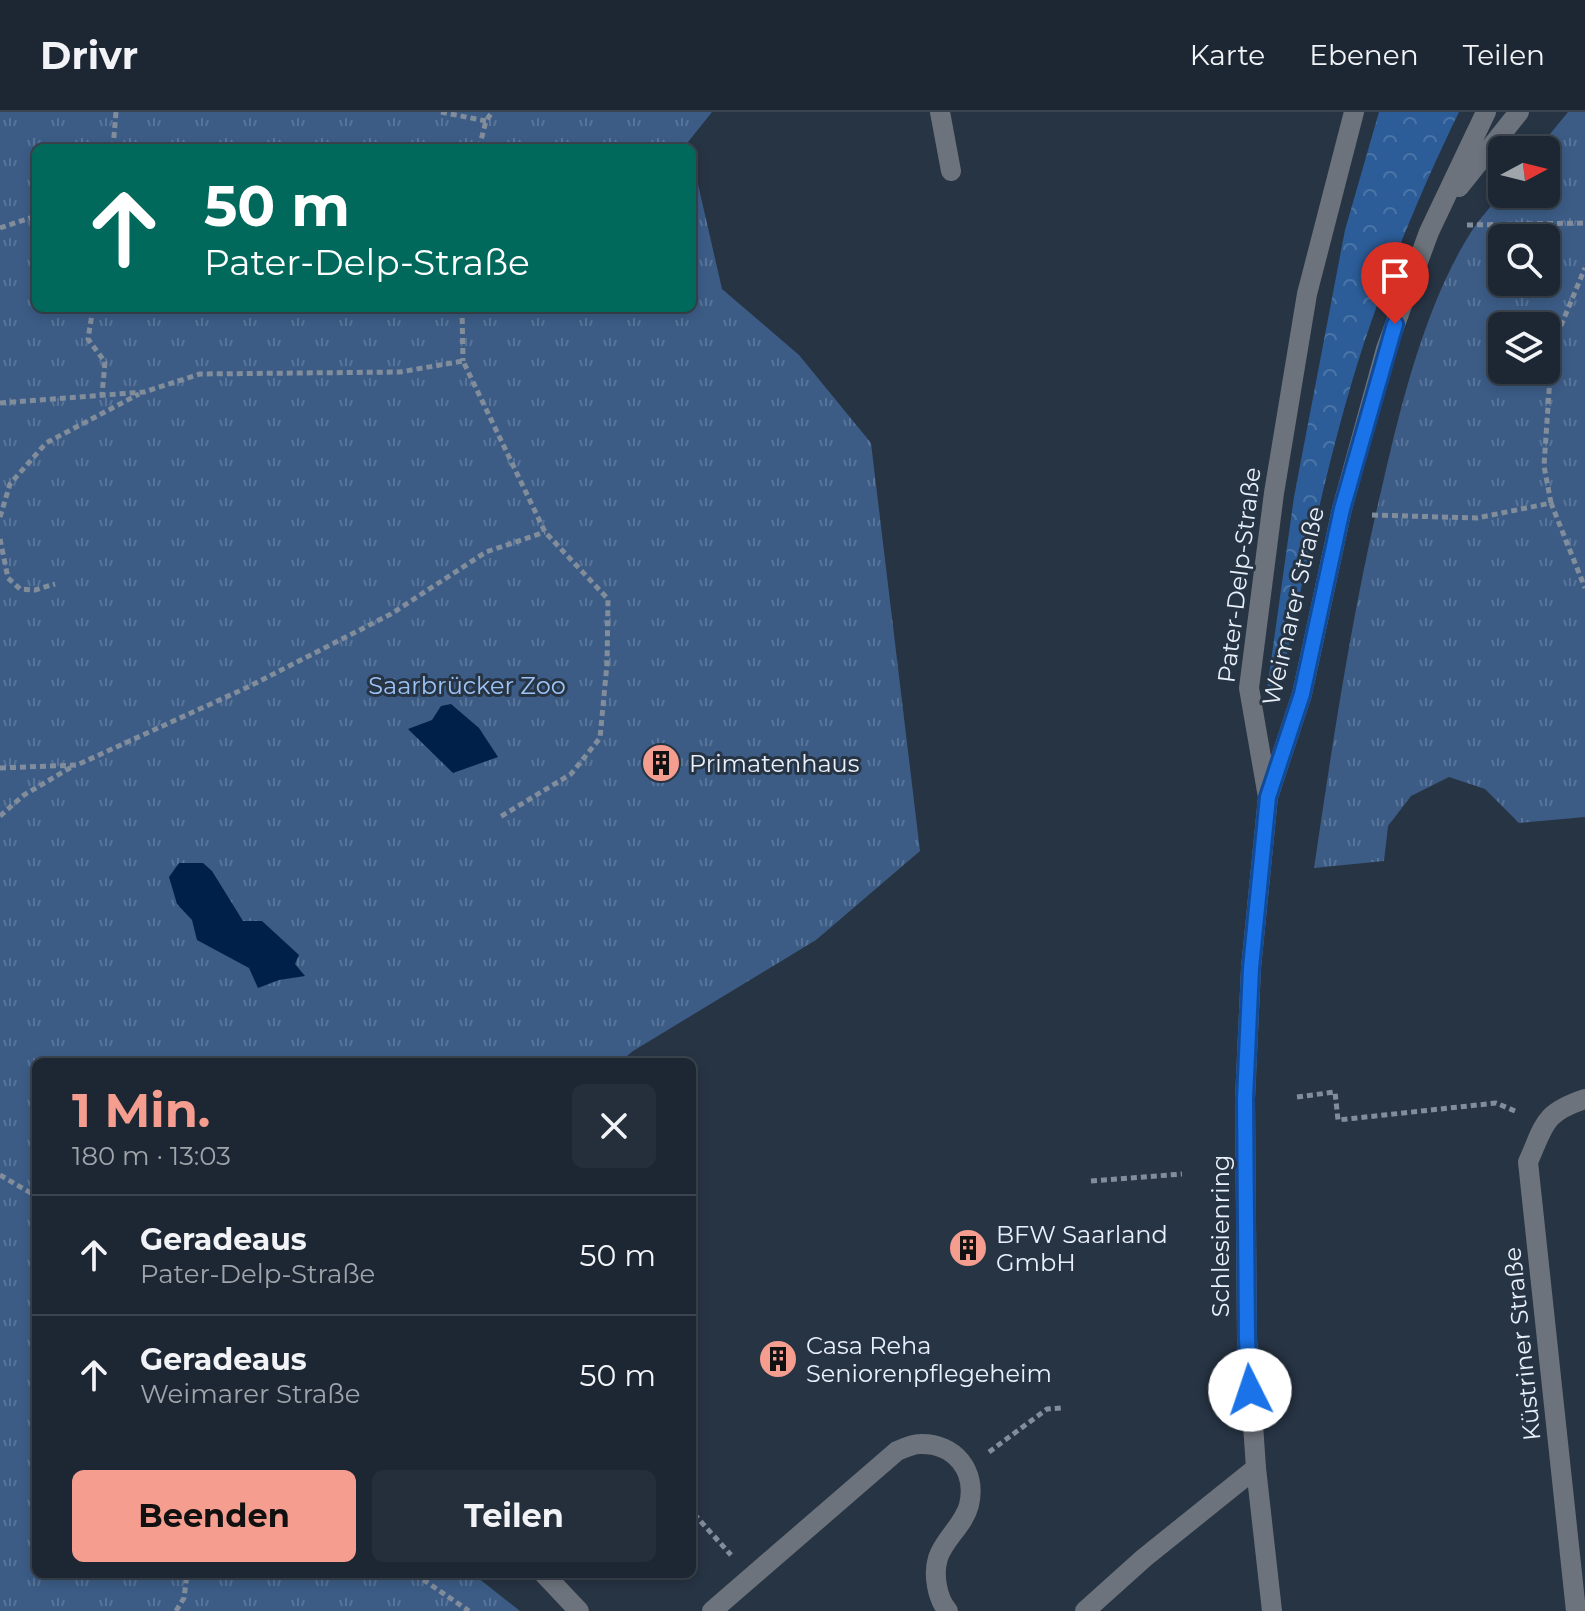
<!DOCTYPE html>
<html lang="de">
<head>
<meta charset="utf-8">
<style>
  body { margin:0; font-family:Montserrat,sans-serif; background:#252f3b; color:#f1f3f6; height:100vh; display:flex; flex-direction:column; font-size:30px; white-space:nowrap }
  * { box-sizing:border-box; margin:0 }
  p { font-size:26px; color:#a0a5ac }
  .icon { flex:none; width:44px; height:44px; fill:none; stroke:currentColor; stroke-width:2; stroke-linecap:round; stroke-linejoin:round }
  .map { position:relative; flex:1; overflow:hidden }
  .drawer { position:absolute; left:32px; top:946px; width:664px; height:520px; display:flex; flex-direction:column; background:#1d2733; border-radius:12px; box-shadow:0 4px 12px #0003,0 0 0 2px #3b444e }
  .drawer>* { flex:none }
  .top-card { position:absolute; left:32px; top:32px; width:664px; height:168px; border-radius:12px; box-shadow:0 4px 12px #0003,0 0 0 2px #3b444e; background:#00695c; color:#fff; overflow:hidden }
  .needle { width:52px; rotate:83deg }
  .tools { position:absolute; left:1488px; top:24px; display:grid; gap:16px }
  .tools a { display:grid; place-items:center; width:72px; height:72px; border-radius:12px; background:#1d2733; box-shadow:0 4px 12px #0003,0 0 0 2px #3b444e; font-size:40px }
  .pin { position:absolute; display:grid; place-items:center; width:68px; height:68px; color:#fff; margin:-82px -34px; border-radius:50% 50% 50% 0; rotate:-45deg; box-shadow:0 0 8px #0007 }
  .pin .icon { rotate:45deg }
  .me { position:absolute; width:88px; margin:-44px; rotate:356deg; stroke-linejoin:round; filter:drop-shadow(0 0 6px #0008) }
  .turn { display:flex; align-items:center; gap:28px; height:168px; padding:0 40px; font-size:36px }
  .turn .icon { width:104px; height:104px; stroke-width:2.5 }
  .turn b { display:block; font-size:56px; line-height:68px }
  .round { display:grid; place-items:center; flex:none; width:84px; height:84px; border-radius:12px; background:#252f3b }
  .summary { display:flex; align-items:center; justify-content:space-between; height:136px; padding:0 40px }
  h1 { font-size:48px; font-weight:700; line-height:60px; color:#f59d8e }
  .button { display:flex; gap:16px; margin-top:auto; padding:16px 40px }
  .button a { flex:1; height:92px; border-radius:12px; background:#f59d8e; color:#111; font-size:32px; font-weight:700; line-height:92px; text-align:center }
  .button a+a { background:#252f3b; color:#f1f3f6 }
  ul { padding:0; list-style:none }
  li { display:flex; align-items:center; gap:24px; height:120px; padding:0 40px; border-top:2px solid #3b444e }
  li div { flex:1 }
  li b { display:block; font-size:30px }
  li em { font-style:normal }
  header { display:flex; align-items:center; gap:48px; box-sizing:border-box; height:112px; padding:0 40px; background:#1d2733; border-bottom:2px solid #3b444e }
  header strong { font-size:38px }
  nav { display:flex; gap:44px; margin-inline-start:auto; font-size:28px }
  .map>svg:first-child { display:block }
</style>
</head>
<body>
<header>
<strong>Drivr</strong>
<nav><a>Karte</a><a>Ebenen</a><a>Teilen</a></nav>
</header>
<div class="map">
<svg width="1585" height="1499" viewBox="0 0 1585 1499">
  <defs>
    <pattern id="forest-crowns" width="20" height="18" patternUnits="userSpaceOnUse" patternTransform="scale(2)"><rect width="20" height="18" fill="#2c5d98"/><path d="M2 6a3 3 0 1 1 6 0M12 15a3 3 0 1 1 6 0" fill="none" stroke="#4b75a7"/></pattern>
    <pattern id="park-tufts" width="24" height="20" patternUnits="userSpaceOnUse" patternTransform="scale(2)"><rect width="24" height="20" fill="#3c5c86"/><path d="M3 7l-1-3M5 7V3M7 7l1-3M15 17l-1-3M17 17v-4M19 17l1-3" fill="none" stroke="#587498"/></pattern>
  </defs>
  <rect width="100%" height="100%" fill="#273444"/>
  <path fill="url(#forest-crowns)" d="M 1379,0 L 1459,0 C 1423,74 1390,153 1364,231 C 1327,345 1304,464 1279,580 L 1267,578 L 1294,385 L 1345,118 Z"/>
  <g fill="url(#park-tufts)" fill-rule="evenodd">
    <polygon points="0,0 712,0 688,30 690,36 36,36 36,196 692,196 692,46 722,177 799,243 871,331 920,739 816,828 633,939 620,950 36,950 36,1462 473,1462 520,1499 0,1499"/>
    <path d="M 1568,0 L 1585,0 L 1585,705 L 1519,711 L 1485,677 L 1449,665 L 1411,684 L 1388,714 L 1384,749 L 1314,756 C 1333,628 1352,501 1382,375 C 1402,289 1426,188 1475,114 C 1483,103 1493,92 1502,81 L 1546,82 L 1546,38 L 1537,38 ZM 1546,126 L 1546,170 L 1502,170 L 1502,126 ZM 1502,214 L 1546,214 L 1546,258 L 1502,258 Z"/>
  </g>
  <g fill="#00204a">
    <polygon points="451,592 479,616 498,645 453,661 408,617 432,608 441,594"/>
    <polygon points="179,751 203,751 212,759 243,809 262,809 299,843 295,852 305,864 279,868 258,876 249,856 197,828 192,808 177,792 169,765"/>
  </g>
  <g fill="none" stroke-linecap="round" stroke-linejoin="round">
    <g stroke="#828d9b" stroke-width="5" stroke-dasharray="6 4" stroke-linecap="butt">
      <polyline points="441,0 486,9"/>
      <polyline points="113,36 116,0"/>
      <polyline points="479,36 486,9 492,0"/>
      <polyline points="1467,113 1585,111"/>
      <polyline points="0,116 36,104"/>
      <polyline points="93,196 88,227 105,250 102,283"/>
      <polyline points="462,196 463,249"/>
      <polyline points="0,291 144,280 200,262 400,260 463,249 545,420 608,487 607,552 600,626 571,662 500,705"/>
      <polyline points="1551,391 1544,354 1552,235 1585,156"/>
      <polyline points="1372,403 1477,406 1551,391 1585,476"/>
      <polyline points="0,405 10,372 46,331 139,282"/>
      <polyline points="0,427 8,466 20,477 35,478 55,472"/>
      <polyline points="0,656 77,653 248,575 391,502 486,440 545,420"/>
      <polyline points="0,704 24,683 75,653"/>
      <polyline points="1297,985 1335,980 1338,1008 1496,991 1515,999"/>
      <polyline points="0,1063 36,1084"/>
      <polyline points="1091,1069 1182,1062"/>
      <polyline points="989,1340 1047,1297 1061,1296"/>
      <polyline points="694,1402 731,1443"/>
      <polyline points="415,1462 469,1499"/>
      <polyline points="176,1499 184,1486 187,1462"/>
    </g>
    <g stroke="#6d737c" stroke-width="20">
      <polyline points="544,1462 579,1499"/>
      <path d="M 712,1499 L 897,1339 C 904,1336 913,1332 920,1332 C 955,1331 977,1359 969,1393 C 964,1413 944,1427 938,1446 C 933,1462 937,1487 948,1499"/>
    </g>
    <g stroke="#6d737c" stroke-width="20">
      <polyline points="940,0 951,59"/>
      <polyline points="1085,1499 1144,1446 1256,1356"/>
      <path d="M 1576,1499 L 1528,1050 C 1545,1012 1543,1001 1585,987"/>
    </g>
    <g stroke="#6d737c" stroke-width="20">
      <polyline points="1459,75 1519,0"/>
      <polyline points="1269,682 1302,582 1342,397 1386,237 1429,120 1486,0"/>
      <polyline points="1272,1499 1256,1356 1247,1226 1245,987 1251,856 1268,685 1249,576 1274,381 1307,182 1354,0"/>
    </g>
  </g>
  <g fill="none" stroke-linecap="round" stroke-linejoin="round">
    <defs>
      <polyline id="route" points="1250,1278 1247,1226 1245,987 1251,856 1268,685 1302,582 1342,397 1395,212"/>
    </defs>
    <use href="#route" stroke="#114b97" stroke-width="20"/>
    <use href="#route" stroke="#1a73e8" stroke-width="14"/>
  </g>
  <defs>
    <symbol id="building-disc" viewBox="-11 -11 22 22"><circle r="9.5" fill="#f59d8e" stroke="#273444"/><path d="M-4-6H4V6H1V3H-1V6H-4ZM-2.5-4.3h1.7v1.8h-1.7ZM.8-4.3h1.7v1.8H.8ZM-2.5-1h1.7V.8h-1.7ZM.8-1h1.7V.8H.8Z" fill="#111"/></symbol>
  </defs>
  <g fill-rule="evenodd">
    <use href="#building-disc" x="639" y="629" width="44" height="44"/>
    <use href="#building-disc" x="946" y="1114" width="44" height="44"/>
    <use href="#building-disc" x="756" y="1225" width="44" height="44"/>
  </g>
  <g text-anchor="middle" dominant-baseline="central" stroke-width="6" stroke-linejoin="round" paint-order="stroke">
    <g font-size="24" fill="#e8f0fb" stroke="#273444">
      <text transform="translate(1239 463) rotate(-83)">Pater-Delp-Straße</text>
      <text transform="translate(1293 494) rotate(-77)">Weimarer Straße</text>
      <text transform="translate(1220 1124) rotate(-90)">Schlesienring</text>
      <text transform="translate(1522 1232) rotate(-96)">Küstriner Straße</text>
    </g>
    <g font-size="24" fill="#9cc3f6" stroke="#273444">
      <text x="467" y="573">Saarbrücker Zoo</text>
    </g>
    <g font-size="24" fill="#e8f0fb" stroke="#273444" text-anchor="start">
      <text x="689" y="651">Primatenhaus</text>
      <text x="996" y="1122">BFW Saarland<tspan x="996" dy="28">GmbH</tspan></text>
      <text x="806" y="1233">Casa Reha<tspan x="806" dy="28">Seniorenpflegeheim</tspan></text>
    </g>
  </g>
</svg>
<div class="tools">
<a><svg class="needle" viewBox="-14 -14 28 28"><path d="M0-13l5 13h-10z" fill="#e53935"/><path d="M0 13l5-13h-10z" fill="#a0a5ac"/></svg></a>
<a><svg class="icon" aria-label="search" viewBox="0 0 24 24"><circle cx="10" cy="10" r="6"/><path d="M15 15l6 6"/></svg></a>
<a><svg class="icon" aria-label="layers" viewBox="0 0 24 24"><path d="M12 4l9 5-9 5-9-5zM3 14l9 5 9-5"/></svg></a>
</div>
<div class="pin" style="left:1395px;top:212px;background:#d93025"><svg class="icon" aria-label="arrive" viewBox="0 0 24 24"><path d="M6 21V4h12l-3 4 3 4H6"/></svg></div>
<svg class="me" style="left:1250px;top:1278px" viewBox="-20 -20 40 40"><circle r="19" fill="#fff"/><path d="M0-13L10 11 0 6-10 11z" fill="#1a73e8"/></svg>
<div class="top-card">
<div class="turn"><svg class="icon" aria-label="ahead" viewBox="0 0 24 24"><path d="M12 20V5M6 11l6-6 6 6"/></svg><div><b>50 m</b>Pater-Delp-Straße</div></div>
</div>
<section class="drawer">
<div class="summary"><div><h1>1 Min.</h1><p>180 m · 13:03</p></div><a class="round"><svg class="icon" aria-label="close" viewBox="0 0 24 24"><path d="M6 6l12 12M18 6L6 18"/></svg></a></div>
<ul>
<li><svg class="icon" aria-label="ahead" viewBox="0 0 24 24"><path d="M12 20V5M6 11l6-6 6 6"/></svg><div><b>Geradeaus</b><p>Pater-Delp-Straße</p></div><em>50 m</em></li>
<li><svg class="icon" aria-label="ahead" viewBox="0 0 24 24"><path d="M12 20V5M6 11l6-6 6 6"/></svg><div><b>Geradeaus</b><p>Weimarer Straße</p></div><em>50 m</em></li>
</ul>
<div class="button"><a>Beenden</a><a>Teilen</a></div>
</section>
</div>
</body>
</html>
